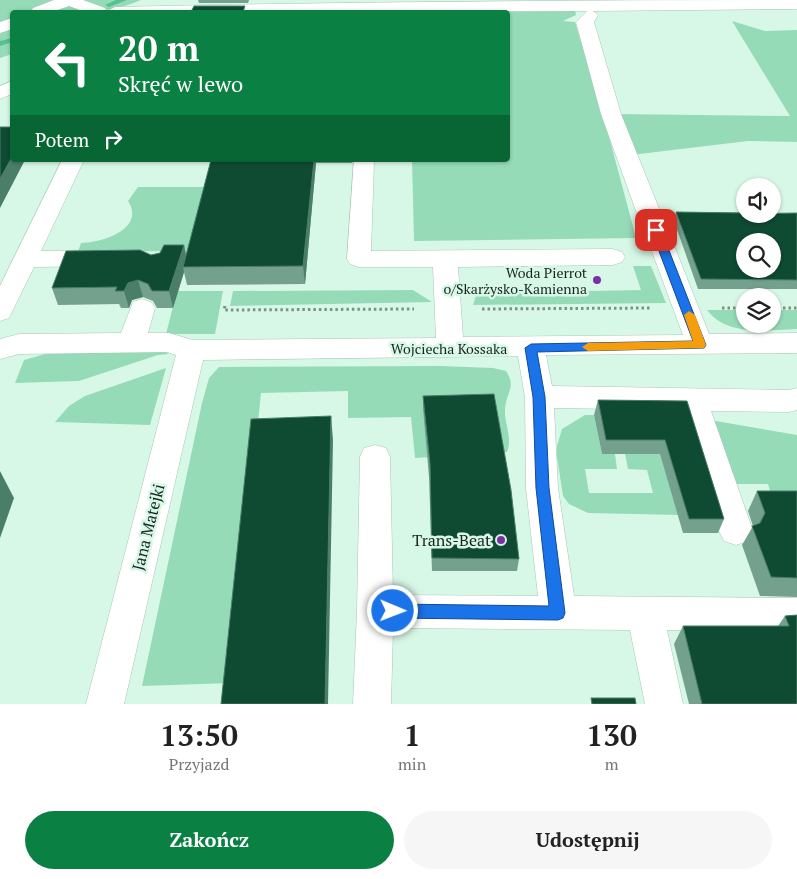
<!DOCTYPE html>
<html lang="pl">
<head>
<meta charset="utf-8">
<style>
  body { margin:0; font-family:"PT Serif",serif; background:#f6f6f6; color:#222; height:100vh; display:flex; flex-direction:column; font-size:19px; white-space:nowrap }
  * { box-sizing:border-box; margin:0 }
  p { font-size:16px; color:#767676 }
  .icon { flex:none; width:28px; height:28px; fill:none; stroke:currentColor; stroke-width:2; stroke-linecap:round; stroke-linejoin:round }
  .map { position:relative; height:704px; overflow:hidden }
  .drawer { display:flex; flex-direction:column; background:#fff; flex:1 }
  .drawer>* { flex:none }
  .banner { position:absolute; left:10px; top:10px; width:500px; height:152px; border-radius:5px; box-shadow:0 1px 4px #0004; background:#0b8043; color:#fff; overflow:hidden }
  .controls { position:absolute; left:736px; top:178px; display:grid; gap:10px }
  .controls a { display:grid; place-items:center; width:45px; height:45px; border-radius:50%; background:#fff; box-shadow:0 1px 4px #0004; font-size:25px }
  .pin { position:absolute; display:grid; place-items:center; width:42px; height:42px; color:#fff; margin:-21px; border-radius:10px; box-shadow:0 2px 8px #0006 }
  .me { position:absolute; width:55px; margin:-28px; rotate:91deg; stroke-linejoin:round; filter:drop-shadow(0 0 4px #0008) }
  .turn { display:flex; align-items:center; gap:18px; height:105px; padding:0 25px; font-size:22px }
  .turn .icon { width:65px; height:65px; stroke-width:2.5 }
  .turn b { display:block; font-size:35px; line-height:42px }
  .then { display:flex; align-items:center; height:48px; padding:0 25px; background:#0003; gap:10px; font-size:19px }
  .eta { display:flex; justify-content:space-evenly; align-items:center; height:85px; text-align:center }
  .eta b { font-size:30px; font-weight:600; line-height:35px }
  .button { display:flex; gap:10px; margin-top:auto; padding:10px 25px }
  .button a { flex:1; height:58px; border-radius:30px; background:#0b8043; color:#fff; font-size:20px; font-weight:600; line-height:58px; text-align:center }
  .button a+a { background:#f6f6f6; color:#222 }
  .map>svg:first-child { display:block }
</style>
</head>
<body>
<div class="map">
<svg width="797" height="704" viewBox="0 0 797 704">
  <rect width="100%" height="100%" fill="#d8f8e7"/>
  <g fill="#96dbb8">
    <path d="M 0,0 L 141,0 C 105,17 52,12 12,12 L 12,19 L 0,24 Z"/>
    <polygon points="575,10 576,15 563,21 575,22 603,114 636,238 414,241 412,160 508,160 508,12 243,12"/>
    <polygon points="732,21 765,31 797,30 797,142 748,141 631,155 614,114 790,116"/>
    <polygon points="12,29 12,54 0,58 0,33"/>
    <path d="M 138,187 L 204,187 L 185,262 L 172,251 L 78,252 L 81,243 C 102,243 146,229 128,201 Z"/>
    <polygon points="633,266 651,266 666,303 473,305 478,289 534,289 535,292 641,290"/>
    <polygon points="413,290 432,302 230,306 233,291"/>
    <polygon points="177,291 223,291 215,334 166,334"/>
    <path d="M 707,310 L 745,310 L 745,324 L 772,324 L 773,310 L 797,310 L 797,329 C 769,330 727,337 707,310 Z"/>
    <polygon points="161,350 169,354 158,355 79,381 15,383 24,360 52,352"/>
    <path d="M 441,366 L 493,368 L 506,371 C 517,388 506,391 505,409 C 504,423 513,438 507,452 L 415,458 L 411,417 L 348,418 L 348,391 L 261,393 L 231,683 L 142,686 L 202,403 L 209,378 L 219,367 Z"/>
    <polygon points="166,368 150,425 55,422 69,406 85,396"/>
    <polygon points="585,415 594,415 602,454 615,454 617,469 585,469 589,493 653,493 647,470 628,469 625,454 697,454 678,515 588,513 569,504 563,496 557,457 557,446 562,429"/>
    <polygon points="710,420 797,435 797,511 776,511 768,484 733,484"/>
  </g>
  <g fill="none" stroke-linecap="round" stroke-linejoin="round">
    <g fill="#58c192" fill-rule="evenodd">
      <polygon points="116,0 127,0 109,7 105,5"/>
      <polygon points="12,38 12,42 0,46 0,41"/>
    </g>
    <defs>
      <g id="minor">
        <path d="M 54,0 L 83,0 L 105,8 L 107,11 L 115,7 C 342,2 570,0 797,0 L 797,9 L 593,11 L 598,15 L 594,22 L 621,114 L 660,211 L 656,216 L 648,218 L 640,216 L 636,211 L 601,114 L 576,22 L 587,11 L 85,12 L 69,6 L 52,12 L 31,12 L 33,8 Z"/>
        <polygon points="12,18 12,29 0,33 0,22"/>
        <polygon points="12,81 12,94 0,99 0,86"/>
        <polygon points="62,160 84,160 41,251 101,250 110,253 113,258 110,263 101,266 34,267 9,318 0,321 0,286"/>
        <polygon points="354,160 372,160 374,162 371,251 613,249 622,252 625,257 622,262 613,265 458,267 463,337 683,335 644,230 648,225 656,223 664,225 668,230 709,334 797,333 797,353 546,355 552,386 789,390 797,388 797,410 789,412 711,411 753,531 748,541 736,545 724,541 719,531 682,410 554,408 558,488 574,596 797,598 797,632 667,630 683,704 645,704 630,630 393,628 391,704 353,704 357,611 360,457 364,448 375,445 386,448 390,457 393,595 538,596 526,488 525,397 518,356 203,360 124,704 86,704 176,355 167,352 19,354 0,359 0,339 19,334 121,333 133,302 142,299 151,302 155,308 148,333 169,333 193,340 436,338 433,267 359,267 350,264 347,259"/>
      </g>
    </defs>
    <use href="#minor" stroke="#a8c6b6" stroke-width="1"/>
    <g stroke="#7c9186" stroke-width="3" stroke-dasharray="2.5 3" stroke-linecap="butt">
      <polyline points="225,306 224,310 414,309"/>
      <polyline points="722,308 745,308"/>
      <polyline points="772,308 797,308"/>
      <polyline points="482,309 651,308"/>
    </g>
    <use href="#minor" fill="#fff" fill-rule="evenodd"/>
  </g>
  <g fill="#74a18d">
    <polygon points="198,0 249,0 248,3 199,3"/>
    <polygon points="211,160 353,160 352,163 316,163 305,284 187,285 184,272 173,308 157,308 153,301 143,297 132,300 129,308 121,308 119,304 58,305 52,288 184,245 186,255"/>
    <polygon points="374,160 394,160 394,162 376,162"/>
    <polygon points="676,212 797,213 797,289 698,289 674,221"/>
    <polygon points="423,396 519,559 517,571 432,571 429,477 423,409"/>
    <polygon points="598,400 687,401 724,519 718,533 683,533 660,454 602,454 594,415"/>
    <polygon points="757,491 797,491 797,597 760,596 742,545 753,526 748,511"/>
    <polygon points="797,615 797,704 689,704 674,644 683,626 778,626 785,616"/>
  </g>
  <g fill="#4b7e69">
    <polygon points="12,157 12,160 25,160 0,208 0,179"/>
    <polygon points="314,160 316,160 316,163 305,284 303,266"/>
    <polygon points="184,245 187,261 183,267 184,272 173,308 169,291"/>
    <polygon points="138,280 143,297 132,300 129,308 124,291 128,283"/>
    <polygon points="331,416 333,440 328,704 325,704"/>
    <polygon points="0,471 14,498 0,538"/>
  </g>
  <g fill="#0f4a33" stroke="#4b7e69" fill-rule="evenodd">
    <polygon points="194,6 245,6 243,12 191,12"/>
    <polygon points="0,127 12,127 12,157 0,179"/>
    <polygon points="211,160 314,160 303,266 183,267"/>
    <path d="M 676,212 L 745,213 L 745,214 L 797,213 L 797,280 L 701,279 ZM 745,241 L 772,241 L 772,269 L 745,269 Z"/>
    <polygon points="164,245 184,245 169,291 152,291 148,284 138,280 128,283 124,291 115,291 117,287 52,288 66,251 140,250 151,255 160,253"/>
    <polygon points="494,394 511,490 519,559 432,558 430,464 423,396"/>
    <polygon points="598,400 687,401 724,519 689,519 665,440 606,440"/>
    <polygon points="331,416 325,704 221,704 251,419"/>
    <polygon points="757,491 797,491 797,578 771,577 752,526 760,523 765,513"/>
    <polygon points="797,615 797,704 702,704 683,626 789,626 785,616"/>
    <polygon points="591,698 635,698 636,704 592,704"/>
  </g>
  <polygon fill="#1a73e8" stroke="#114b97" points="653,228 661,230 706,345 704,348 537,352 545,397 549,488 565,613 563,618 558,620 393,618 388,616 385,611 388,606 393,604 549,606 536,488 533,397 525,348 531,344 693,341 651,230"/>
  <polygon fill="#f59e0b" points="689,311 695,315 706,345 704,348 588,351 582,347 588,343 693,341 684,315"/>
  <g fill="#7b30a2" stroke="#d8f8e7" stroke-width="2">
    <circle cx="597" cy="280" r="5"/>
    <circle cx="501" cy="540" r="5"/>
  </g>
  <g text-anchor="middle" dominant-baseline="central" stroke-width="5" stroke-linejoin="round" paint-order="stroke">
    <g font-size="14" fill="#19241e" stroke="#d8f8e7" text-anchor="end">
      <text x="587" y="272">Woda Pierrot<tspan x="587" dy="16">o/Skarżysko-Kamienna</tspan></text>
    </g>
    <g font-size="14" fill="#19241e" stroke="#d8f8e7">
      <text x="449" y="348">Wojciecha Kossaka</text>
    </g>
    <g font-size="16" fill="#19241e" stroke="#d8f8e7">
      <text transform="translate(148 527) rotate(-76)">Jana Matejki</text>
    </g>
    <g font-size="16" fill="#19241e" stroke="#d8f8e7" text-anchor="end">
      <text x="491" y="540">Trans-Beat</text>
    </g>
  </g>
</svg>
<div class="controls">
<a><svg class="icon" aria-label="sound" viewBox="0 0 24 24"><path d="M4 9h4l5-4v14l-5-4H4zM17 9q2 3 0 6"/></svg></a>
<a><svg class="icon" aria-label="search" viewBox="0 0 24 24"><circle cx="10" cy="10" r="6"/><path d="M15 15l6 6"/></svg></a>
<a><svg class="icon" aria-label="layers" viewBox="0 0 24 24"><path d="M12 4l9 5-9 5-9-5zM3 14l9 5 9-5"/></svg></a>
</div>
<div class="pin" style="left:656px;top:230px;background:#d93025"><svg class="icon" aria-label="arrive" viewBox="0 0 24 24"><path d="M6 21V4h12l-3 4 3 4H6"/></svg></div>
<svg class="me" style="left:393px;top:611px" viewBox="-20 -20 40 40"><circle r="17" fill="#1a73e8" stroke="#fff" stroke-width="3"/><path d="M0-11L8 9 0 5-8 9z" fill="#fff"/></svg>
<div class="banner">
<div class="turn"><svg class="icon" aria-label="left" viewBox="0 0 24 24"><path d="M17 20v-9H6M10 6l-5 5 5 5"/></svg><div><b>20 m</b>Skręć w lewo</div></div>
<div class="then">Potem<svg class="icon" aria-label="right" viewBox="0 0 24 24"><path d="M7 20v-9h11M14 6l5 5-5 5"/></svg></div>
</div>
</div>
<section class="drawer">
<div class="eta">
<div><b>13:50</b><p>Przyjazd</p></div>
<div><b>1</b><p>min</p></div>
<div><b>130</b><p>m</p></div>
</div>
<div class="button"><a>Zakończ</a><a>Udostępnij</a></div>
</section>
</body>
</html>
